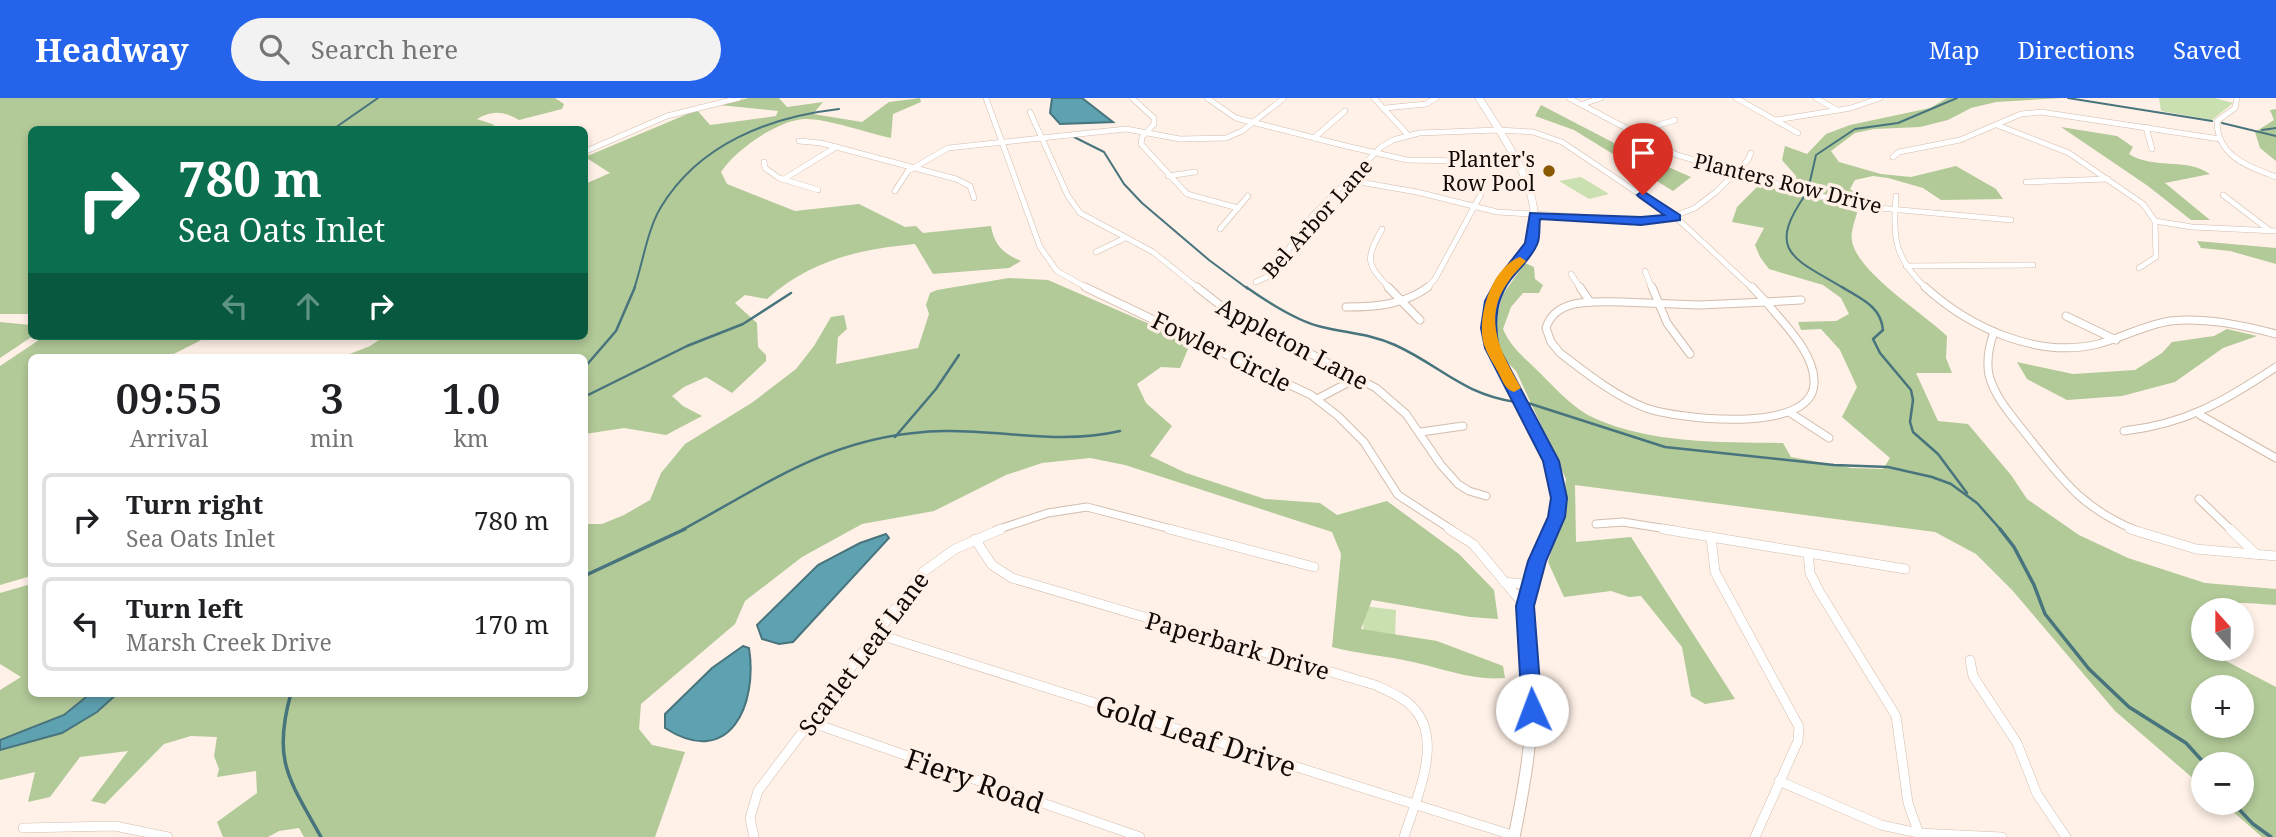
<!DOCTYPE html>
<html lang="en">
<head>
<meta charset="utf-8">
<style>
  body { margin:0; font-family:"Noto Serif",serif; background:#f2f2f2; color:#202124; height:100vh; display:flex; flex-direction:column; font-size:26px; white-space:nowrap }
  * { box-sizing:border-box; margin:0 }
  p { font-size:23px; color:#757577 }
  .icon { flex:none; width:38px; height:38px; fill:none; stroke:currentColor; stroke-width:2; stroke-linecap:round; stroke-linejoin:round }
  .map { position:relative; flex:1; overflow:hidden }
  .details { position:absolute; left:28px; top:256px; width:560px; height:343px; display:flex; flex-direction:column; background:#fff; border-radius:10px; box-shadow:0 4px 10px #0003 }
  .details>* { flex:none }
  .top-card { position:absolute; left:28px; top:28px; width:560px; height:214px; border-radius:10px; box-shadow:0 4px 10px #0003; background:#0b6e4f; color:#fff; overflow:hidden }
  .needle { width:46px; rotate:339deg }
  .buttons { position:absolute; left:2191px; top:500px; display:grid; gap:14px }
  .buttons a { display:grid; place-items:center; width:63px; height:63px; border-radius:50%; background:#fff; box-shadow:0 4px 10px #0003; font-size:35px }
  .pin { position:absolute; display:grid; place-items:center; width:60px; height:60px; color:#fff; margin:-72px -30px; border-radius:50% 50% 50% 0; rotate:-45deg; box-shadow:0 0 7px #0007 }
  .pin .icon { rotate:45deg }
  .me { position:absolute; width:77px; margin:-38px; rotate:358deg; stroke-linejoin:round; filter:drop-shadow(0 0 5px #0008) }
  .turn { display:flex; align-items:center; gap:24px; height:147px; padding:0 35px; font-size:32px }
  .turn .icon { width:91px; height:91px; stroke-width:2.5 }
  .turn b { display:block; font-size:49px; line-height:60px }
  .lanes { display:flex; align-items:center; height:66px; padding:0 35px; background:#0003; justify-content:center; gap:35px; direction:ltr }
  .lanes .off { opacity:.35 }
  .eta { display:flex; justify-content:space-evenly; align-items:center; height:119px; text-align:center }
  .eta b { font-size:42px; font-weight:600; line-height:49px }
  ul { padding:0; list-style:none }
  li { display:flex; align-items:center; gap:21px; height:94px; margin:0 14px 10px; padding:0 21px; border:4px solid #e0e0e0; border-radius:10px }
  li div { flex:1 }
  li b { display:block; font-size:26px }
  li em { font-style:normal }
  header { display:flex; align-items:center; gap:42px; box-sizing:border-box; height:98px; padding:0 35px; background:#2563eb; color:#fff }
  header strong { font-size:33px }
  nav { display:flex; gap:38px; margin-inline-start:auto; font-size:24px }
  .search { width:490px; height:63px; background:#f2f2f2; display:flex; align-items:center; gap:18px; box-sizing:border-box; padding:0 24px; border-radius:38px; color:#757577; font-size:26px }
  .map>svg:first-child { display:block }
</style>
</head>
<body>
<header>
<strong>Headway</strong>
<div class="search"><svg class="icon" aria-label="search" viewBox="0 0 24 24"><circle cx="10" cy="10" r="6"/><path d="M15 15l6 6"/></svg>Search here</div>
<nav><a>Map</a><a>Directions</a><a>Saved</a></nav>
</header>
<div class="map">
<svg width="2276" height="739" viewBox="0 0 2276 739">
  <rect width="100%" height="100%" fill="#fff1e7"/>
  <g fill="#cae0b0">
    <polygon points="2159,0 2215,0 2233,5 2212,22 2161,13"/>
    <polygon points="1581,79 1609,96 1589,101 1559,83"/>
    <polygon points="1364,508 1396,512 1395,541 1363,537"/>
  </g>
  <g fill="#b2c998" fill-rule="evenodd">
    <path d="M 0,0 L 555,0 L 564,6 L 562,11 L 519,22 C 504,13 492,12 477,21 L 495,27 L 481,32 L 32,32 L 31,216 L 0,216 Z"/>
    <path d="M 749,0 L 779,0 L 787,9 L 823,4 L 813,16 L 862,24 L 889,4 L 920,0 L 921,4 L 893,16 L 891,40 C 868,35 828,21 806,21 C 779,21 735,52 721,74 L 727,86 L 795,113 L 859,106 L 905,129 L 916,128 L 923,135 L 991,128 C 994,147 1004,156 1021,163 L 1009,170 L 933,176 L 915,146 C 859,151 809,163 767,201 L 745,197 L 735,205 L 757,225 L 758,249 L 766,257 L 766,263 L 732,295 L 706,279 L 684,289 L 672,298 L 683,308 L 702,318 L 666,337 L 624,330 L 585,336 L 584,259 L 342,259 L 370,248 L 385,238 L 584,238 L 585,86 L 610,75 L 585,59 L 697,12 L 710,27 L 776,18 L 778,13 L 719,7 Z"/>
    <polygon points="1947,0 2062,0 1996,4 1971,10 1948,22 1920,29 1874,31 1855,35 1831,53 1839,64 1881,76 1911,79 1956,68 1996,91 2003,101 1941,102 1923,90 1888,80 1873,78 1855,82 1850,91 1858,97 1858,104 1797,89 1796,78 1782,62 1785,48 1807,56 1826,36 1850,27 1930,10"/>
    <polygon points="1541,7 1618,47 1691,79 1673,93 1574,32 1535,18"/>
    <polygon points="2276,11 2276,63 2260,50 2255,34 2274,22 2270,12"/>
    <path d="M 2061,29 L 2117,38 L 2133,49 L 2129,56 C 2154,72 2186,59 2210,76 L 2165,85 L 2210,122 L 2191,122 L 2148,88 Z"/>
    <path d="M 1759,87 L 1858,111 C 1856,120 1850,134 1852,143 C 1857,174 1924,216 1947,238 L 1946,260 L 1952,275 L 1916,275 L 1938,323 L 1968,326 L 2011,377 L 2027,401 L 2079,437 L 2128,460 L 2205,485 L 2276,491 L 2276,507 C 2259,506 2225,502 2209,509 C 2203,512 2200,523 2196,531 L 2203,551 L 2276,589 L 2276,739 L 2262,739 L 2223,705 L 2242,705 L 2242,667 L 2203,667 L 2203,689 L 2115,613 L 2012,492 L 1976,456 L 1935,434 L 1575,387 L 1576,444 L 1631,439 L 1735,601 L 1705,606 L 1691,598 L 1682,549 L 1641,498 L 1629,499 L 1611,493 L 1564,499 L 1548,464 L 1562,419 L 1566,381 L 1516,273 L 1500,257 L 1496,240 L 1496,221 L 1503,196 L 1525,165 L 1534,169 L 1535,181 L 1543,187 L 1539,195 L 1523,195 L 1511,209 L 1503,231 C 1511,250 1526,261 1540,275 C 1556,291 1574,311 1594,320 C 1652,346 1721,344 1783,345 L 1791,359 L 1852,370 L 1883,371 L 1890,360 L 1842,319 L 1857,289 L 1840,252 L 1821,231 L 1801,232 L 1798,224 L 1836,223 L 1849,216 L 1841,200 L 1823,187 L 1769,171 L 1760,159 L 1755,147 L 1764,130 L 1732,124 L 1737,109 ZM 2203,590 L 2242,590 L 2242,628 L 2203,628 Z"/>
    <polygon points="2197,143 2276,150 2276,166 2230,153 2201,150"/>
    <path d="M 1009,180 L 1048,182 L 1191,244 L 1180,270 L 1161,269 L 1137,286 L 1146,305 L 1172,328 L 1150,358 L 1186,375 L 1265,401 L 1320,405 L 1337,417 L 1387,403 L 1459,456 L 1494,492 L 1498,521 L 1470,519 L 1372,502 L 1361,531 L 1437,543 L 1503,568 L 1505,580 C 1474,583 1444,571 1413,564 C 1387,558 1359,556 1332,549 L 1341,456 L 1332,434 L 1125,367 L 1090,360 L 1042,365 L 1006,377 L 934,413 L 862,426 L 802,459 L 745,503 L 735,526 L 641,606 L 639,631 L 652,647 L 685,654 L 655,739 L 304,739 L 299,730 L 279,733 L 268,739 L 223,739 L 217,724 L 257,695 L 256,673 L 217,679 L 219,671 L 214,658 L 217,639 L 191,638 L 164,646 L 105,706 L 91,703 L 128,653 L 80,659 L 50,699 L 28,704 L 35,674 L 0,682 L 0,652 L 62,635 L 97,614 L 118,595 L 584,595 L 585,426 L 602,426 L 624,417 L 650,402 L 661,375 L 685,346 L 753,304 L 796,271 L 814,248 L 831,219 L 844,217 L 847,231 L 838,239 L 836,266 L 918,250 L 929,216 L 926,207 L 930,195 L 937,192 Z"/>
    <polygon points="0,224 31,227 33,238 0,260"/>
    <polygon points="2227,231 2257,238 2223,250 2175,284 2122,298 2067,302 2027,281 2017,264 2073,276 2135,272 2162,255 2172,244 2214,238"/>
    <polygon points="45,238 209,238 168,259 32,259 31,478 0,487 0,268"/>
    <polygon points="31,486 32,595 91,595 64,617 0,642 0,592 21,579 0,566 0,495"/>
  </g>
  <g fill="#5ea1b0" stroke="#47747d" stroke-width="2">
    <polygon points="1052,0 1082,0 1113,24 1060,26 1050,15"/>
    <polygon points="886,436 889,440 793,544 779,546 762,541 757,527 818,467 860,445"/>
    <path d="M 743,548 L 749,550 C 758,606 730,672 665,630 L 665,616 L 712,570 Z"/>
    <polygon points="91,595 118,595 97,614 62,635 0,652 0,642 64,617"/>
  </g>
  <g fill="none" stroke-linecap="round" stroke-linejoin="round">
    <g stroke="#47747d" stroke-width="2">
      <polyline points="2068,0 2212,23"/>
      <polyline points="2222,25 2276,38"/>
      <polyline points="332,32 378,0"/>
      <polyline points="2262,32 2276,30"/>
      <polyline points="1074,39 1104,54 1124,86 1142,105 1209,162 1248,191"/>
      <polyline points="1808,92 1816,57 1855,31 1898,25 1957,0"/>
      <path d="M 1806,96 C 1764,155 1796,161 1845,191"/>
      <path d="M 634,191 C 643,165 647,132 661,109 C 699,46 769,19 839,11"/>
    </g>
    <g stroke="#47747d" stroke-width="2.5">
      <path d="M 1246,189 C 1266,203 1299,224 1322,229 C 1347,235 1371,236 1395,247 C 1441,268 1462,296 1516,304"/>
      <path d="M 1842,189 C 1861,201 1881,208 1883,232 L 1873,241 L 1880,255 L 1911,292 L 1913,302 L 1910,324 L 1913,334 L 1938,356 L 1967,395"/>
      <polyline points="584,270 616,233 635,189"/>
      <polyline points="584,299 687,248 743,226 791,195"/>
      <polyline points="1528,305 1665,349 1834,367 1888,369 1932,379 1951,386 1977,405 2001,432"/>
      <polyline points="895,339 936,291 959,257"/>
      <path d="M 682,432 C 772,383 836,335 944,333 C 1004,332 1060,347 1120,333"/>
    </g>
    <g stroke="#47747d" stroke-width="3.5">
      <polyline points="2000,431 2014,449 2034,487 2045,516 2089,571 2129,609 2186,645 2206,667"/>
      <polyline points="584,478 685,431"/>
      <path d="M 291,595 C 272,663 289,681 321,739"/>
      <polyline points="2233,705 2253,726 2271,739"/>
    </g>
    <defs>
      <g id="street-far2">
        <polyline points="986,0 1040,149 1057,173 1089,191"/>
        <polyline points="1132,0 1154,20 1154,26 1142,39 1141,46 1187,96 1238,110"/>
        <polyline points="1207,0 1236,20 1346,48 1407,62 1465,63"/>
        <polyline points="1374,0 1408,37"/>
        <polyline points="1569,0 1677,57 1823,99 1879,110 2011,122"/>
        <polyline points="1736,0 1798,35"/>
        <polyline points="1816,0 1837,12"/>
        <path d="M 2237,0 L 2235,10 L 2217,23 C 2217,58 2247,68 2276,79"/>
        <polyline points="1583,6 1601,0"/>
        <polyline points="1385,10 1426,6 1436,0"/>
        <polyline points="1030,14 1068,98 1080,115 1153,154 1199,191"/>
        <polyline points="1776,22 1851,10 1880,0"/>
        <polyline points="1997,27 2069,55 2143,106 2155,123 2156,159 2139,170"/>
        <polyline points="2146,29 2152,51"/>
        <polyline points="1634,35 1675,22"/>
        <polyline points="1314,40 1345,13"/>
        <polyline points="799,43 821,45 956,81 970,88 974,100"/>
        <polyline points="584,54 667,18 739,0"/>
        <polyline points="1893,59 1899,54 1960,42 2021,16 2041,14 2220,41"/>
        <polyline points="764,64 765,70 779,80 818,92"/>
        <polyline points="1168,78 1195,74"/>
        <polyline points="784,81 836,49"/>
        <polyline points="1348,82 1417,94 1497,114 1652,123 1669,120 1695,110 1716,94 1748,62 1751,55"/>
        <polyline points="2026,84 2108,81"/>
        <polyline points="895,93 908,73 948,50 1126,31 1180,41 1226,40 1242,33 1284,0"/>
        <polyline points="2223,97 2269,132"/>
        <path d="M 1896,98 C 1893,141 1894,160 1927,191"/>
        <polyline points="2155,123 2192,129 2276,133"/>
        <polyline points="1220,131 1248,98"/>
        <path d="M 1382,131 C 1365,162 1366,165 1390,191"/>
        <polyline points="1096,154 1125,140"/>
        <polyline points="1906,168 2033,167"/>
        <polyline points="1645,173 1652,191"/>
        <polyline points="1571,176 1581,191"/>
        <polyline points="1256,184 1269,178 1314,116 1381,49 1393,42 1419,35 1498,32 1533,34 1562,44 1681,124 1753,191"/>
        <polyline points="1426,191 1435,181 1481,96"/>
      </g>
      <g id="street-far1">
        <polyline points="1085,189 1311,297 1338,318 1364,344 1398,397 1452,432"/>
        <polyline points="1197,189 1225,211 1376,290 1406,316 1441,367 1458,386 1469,393 1486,398"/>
        <polyline points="1388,189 1420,222"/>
        <polyline points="1580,189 1590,204"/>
        <polyline points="1652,189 1667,225 1690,256"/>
        <polyline points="1752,189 1766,204"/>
        <path d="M 1925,189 C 1969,229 2037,261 2098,246 C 2122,240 2144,227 2170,223 C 2205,219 2242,227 2276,236"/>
        <path d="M 1621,204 L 1699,207 L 1766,204 C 1784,226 1816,256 1814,286 C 1811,337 1677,321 1646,310 C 1616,299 1585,274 1560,255 L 1551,244 L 1546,230 C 1556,199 1595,204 1621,204 Z"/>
        <polyline points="1766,204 1801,202"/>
        <path d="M 1346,209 C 1375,209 1404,207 1428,189"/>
        <polyline points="2066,218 2116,242"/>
        <path d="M 1994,234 C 1989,248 1986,262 1989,277 C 1995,300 2012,318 2026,336 C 2062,381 2080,409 2135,432"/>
        <polyline points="1317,301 1359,279"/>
        <polyline points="1789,314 1829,340"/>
        <polyline points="2200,317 2276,360"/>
        <path d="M 2124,333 C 2186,326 2225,303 2276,269"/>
        <polyline points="1421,334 1463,328"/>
        <polyline points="2199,401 2231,432"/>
        <polyline points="1596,426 1623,424 1673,432"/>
        <polyline points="996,432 1048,415 1087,409 1175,432"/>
      </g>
      <g id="street">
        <polyline points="1169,431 1314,469"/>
        <polyline points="1449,431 1473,446 1525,508"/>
        <polyline points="1663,431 1905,471"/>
        <polyline points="2130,431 2196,451 2276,458"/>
        <polyline points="2230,431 2257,457"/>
        <polyline points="1711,439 1715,474 1799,629 1798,643 1755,739"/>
        <path d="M 975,441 L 992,467 L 1012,480 L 1375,587 C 1390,594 1406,600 1416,613 C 1443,646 1415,704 1404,739"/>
        <polyline points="1808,456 1810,475 1819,493 1896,618 1908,705 1920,739"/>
        <polyline points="1504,484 1531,487"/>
        <polyline points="877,536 1515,738"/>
        <polyline points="1970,562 1973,578 2017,645 2037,696 2066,739"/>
        <polyline points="810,624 1140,739"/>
        <polyline points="1779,683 1881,727 1918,735 2002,739"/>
        <polyline points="23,730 115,728 168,739"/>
        <polyline points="754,739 750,720 758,693 923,474 955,451 1001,431"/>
      </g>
      <path id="secondary-far2" d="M 1479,0 C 1501,36 1546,95 1532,141 C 1526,160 1510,175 1498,191"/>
      <polyline id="secondary-far1" points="1500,189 1490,209 1488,238 1494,255 1544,343 1555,372 1559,402 1552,432"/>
      <path id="secondary" d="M 1514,739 C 1524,690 1533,641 1532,591 C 1531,563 1521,534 1525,506 C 1529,479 1543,456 1552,431"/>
    </defs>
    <use href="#street-far2" stroke="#d3bcac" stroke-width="6"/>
    <use href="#street-far1" stroke="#d3bcac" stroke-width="9"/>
    <use href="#street" stroke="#d3bcac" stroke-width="10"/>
    <use href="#secondary-far2" stroke="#d3bcac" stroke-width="8"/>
    <use href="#secondary-far1" stroke="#d3bcac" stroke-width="10"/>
    <use href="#secondary" stroke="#d3bcac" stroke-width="13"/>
    <use href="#street-far2" stroke="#fff" stroke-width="5"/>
    <use href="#street-far1" stroke="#fff" stroke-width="7"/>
    <use href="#street" stroke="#fff" stroke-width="9"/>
    <use href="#secondary-far2" stroke="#fff" stroke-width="7"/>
    <use href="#secondary-far1" stroke="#fff" stroke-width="9"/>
    <use href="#secondary" stroke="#fff" stroke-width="11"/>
  </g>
  <path fill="#2563eb" stroke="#184099" stroke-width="2" d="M 1643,93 L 1680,117 L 1680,122 L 1641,127 L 1540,121 C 1539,128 1540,137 1538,144 C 1534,156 1523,167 1515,176 C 1496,197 1493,223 1499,250 L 1559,363 L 1567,400 L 1565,419 L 1546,463 L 1534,508 L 1542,612 L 1539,618 L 1532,620 L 1525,618 L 1522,612 L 1516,508 L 1528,463 L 1548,419 L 1551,400 L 1543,363 L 1485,250 L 1481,230 L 1485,203 L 1497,181 L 1525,145 L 1530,115 L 1641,119 L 1664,117 L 1639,99 L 1637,97 Z"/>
  <path fill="#f59e0b" d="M 1520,159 L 1526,163 C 1520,170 1513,176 1508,184 C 1481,221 1502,256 1521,290 L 1514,294 C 1505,292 1502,281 1498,274 C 1494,266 1488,258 1485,249 C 1475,223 1491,169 1520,159 Z"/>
  <circle fill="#895900" stroke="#fff1e7" stroke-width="2.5" cx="1549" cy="73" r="7"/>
  <g text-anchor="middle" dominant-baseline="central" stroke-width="7" stroke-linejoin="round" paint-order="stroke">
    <g font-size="21" fill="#120a06" stroke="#fff1e7" text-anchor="end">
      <text x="1535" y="61">Planter's<tspan x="1535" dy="24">Row Pool</tspan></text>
    </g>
    <g font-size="21" fill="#120a06" stroke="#fff1e7">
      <text transform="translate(1788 85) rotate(14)">Planters Row Drive</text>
      <text transform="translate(1317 120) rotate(-48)">Bel Arbor Lane</text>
    </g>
    <g font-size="24" fill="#120a06" stroke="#fff1e7">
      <text transform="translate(1293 245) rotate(28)">Appleton Lane</text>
      <text transform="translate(1222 253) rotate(26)">Fowler Circle</text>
      <text transform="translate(1238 547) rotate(16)">Paperbark Drive</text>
      <text transform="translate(863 555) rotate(-53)">Scarlet Leaf Lane</text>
    </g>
    <g font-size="28" fill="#120a06" stroke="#fff1e7">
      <text transform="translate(1196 637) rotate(18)">Gold Leaf Drive</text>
      <text transform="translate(975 682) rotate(19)">Fiery Road</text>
    </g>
  </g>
</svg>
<div class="buttons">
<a><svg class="needle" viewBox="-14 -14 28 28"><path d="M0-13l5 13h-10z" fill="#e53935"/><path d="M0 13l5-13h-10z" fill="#757577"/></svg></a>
<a>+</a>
<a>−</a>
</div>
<div class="pin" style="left:1643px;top:97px;background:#d93025"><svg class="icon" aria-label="arrive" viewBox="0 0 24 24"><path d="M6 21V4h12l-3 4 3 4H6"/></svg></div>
<svg class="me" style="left:1532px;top:612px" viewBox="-20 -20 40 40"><circle r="19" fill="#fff"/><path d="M0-13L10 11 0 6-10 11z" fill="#2563eb"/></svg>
<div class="top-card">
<div class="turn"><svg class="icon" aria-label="right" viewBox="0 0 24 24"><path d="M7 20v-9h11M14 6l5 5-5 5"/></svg><div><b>780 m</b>Sea Oats Inlet</div></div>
<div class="lanes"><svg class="icon off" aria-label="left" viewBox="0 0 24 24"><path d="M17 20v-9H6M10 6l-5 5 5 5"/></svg><svg class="icon off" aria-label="ahead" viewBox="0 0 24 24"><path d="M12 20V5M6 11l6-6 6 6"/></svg><svg class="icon" aria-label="right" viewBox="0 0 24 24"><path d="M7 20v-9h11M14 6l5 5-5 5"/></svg></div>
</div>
<section class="details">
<div class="eta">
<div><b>09:55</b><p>Arrival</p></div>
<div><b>3</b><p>min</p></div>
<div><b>1.0</b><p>km</p></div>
</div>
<ul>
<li><svg class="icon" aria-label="right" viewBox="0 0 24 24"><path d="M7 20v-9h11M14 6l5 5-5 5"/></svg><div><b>Turn right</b><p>Sea Oats Inlet</p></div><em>780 m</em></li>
<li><svg class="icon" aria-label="left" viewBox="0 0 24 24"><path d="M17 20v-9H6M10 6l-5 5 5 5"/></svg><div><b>Turn left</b><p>Marsh Creek Drive</p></div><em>170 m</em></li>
</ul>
</section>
</div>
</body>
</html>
